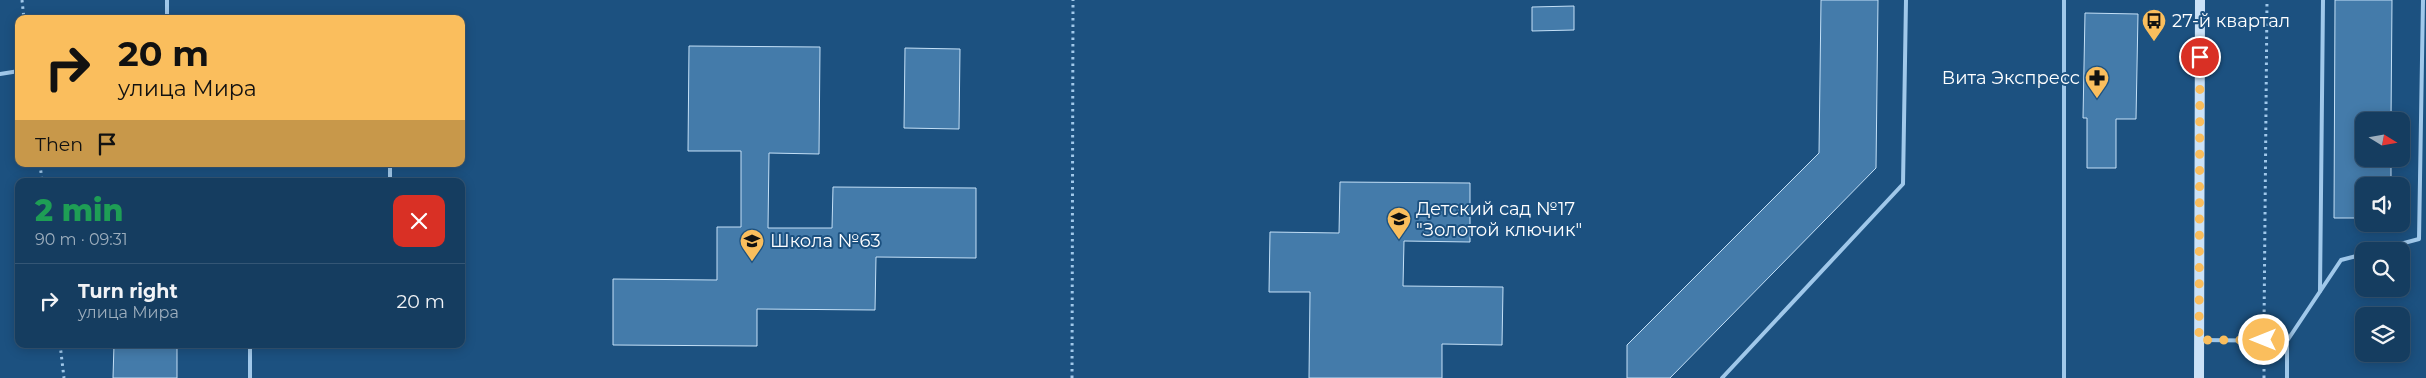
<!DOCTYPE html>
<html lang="en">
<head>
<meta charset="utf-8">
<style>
  body { margin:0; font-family:Montserrat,sans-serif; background:#224869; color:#f1f3f6; height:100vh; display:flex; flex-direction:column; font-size:19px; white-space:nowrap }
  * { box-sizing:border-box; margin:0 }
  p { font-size:16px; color:#9daebd }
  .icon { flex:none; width:28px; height:28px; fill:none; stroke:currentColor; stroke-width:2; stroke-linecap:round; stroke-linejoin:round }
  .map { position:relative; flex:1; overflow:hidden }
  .details { position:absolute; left:15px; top:178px; width:450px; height:170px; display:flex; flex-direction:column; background:#153d60; border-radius:10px; box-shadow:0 2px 12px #0003,0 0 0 1px #345675 }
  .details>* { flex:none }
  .banner { position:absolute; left:15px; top:15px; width:450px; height:152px; border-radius:10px; box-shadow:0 2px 12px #0003,0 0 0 1px #345675; background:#fabe5d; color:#111; overflow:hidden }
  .needle { width:32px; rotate:101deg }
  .fabs { position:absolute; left:2355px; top:112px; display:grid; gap:10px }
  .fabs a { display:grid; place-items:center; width:55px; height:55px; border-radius:10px; background:#153d60; box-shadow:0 2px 12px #0003,0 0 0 1px #345675; font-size:25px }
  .pin { position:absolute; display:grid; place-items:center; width:42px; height:42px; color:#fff; margin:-21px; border:2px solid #fff; border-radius:50%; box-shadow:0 1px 5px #0007 }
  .me { position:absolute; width:55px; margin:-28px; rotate:270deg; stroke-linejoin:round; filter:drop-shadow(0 0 4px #0008) }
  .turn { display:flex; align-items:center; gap:18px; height:105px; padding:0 20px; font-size:22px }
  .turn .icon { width:65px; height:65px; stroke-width:2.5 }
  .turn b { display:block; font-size:35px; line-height:42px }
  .then { display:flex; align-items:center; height:48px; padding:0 20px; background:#0003; gap:10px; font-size:19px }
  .round { display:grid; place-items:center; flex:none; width:52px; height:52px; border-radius:10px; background:#224869 }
  .head { display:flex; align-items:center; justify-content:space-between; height:85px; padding:0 20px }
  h1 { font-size:30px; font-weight:800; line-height:38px; color:#1e9e55 }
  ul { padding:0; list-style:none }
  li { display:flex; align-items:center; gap:15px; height:75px; padding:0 20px; border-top:1px solid #345675 }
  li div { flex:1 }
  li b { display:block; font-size:19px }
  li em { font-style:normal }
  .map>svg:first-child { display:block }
</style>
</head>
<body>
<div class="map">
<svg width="2426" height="378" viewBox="0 0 2426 378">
  <rect width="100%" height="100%" fill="#1c5180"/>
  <g fill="#447baa" stroke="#c4e0f7">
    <polygon points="1821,0 1878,0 1876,168 1670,378 1627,378 1627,345 1819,153"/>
    <polygon points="2335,0 2392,0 2391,121 2364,121 2364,159 2391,159 2391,186 2364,186 2364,218 2334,218"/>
    <polygon points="1574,6 1574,30 1532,31 1532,7"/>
    <polygon points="2085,13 2138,14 2136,119 2116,119 2116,168 2087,168 2087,118 2083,118"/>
    <polygon points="689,46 820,47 819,154 769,153 768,228 832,228 833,187 976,188 976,258 876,257 875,310 757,309 757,346 613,345 613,279 717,280 717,227 741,227 741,151 688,151"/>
    <polygon points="905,48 960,49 959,129 904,128"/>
    <polygon points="1340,182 1470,183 1470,242 1404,241 1403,286 1503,287 1502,345 1442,344 1442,378 1309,378 1310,292 1269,292 1270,232 1339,233"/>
    <polygon points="114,344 177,344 177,378 113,378"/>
  </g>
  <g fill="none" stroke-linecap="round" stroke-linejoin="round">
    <g stroke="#a0c8ea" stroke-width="3" stroke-dasharray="2.5 4" stroke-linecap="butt">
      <polyline points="22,0 24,19"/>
      <polyline points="40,164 42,181"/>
      <polyline points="2264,325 2267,0"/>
      <polyline points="60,344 64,378"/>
      <polyline points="1072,378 1073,0"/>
      <polyline points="2264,378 2264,356"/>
    </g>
    <g stroke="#a0c8ea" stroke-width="4">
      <polyline points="167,19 167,0"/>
      <polyline points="0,74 19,71"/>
      <polyline points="390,164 390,181"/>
      <polyline points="2374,251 2419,239 2423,0"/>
      <polyline points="2320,291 2323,0"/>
      <polyline points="2201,340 2287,341 2341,260 2364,254"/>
      <polyline points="250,378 250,344"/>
      <polyline points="1722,378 1903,184 1906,0"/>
      <polyline points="2064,378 2064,0"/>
      <polyline points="2287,378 2287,341"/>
    </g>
    <polyline stroke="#cbe2f7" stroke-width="10" points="2199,378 2200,0"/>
  </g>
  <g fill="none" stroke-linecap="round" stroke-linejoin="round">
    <polyline stroke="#fabe5d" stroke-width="9" stroke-dasharray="0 16.2" points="2200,57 2199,340 2264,340"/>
  </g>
  <defs>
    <symbol id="bus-pin" viewBox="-11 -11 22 30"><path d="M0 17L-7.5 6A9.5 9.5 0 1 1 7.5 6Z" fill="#fabe5d" stroke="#1c5180"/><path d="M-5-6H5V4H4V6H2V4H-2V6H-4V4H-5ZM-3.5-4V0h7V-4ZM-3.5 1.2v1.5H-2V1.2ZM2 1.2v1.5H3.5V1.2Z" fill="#111"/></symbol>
    <symbol id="pharmacy-pin" viewBox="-11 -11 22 30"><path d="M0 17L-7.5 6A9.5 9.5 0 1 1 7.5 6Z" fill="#fabe5d" stroke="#1c5180"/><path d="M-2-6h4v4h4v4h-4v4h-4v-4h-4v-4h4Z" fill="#111"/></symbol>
    <symbol id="school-pin" viewBox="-11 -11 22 30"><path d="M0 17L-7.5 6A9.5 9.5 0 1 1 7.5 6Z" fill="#fabe5d" stroke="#1c5180"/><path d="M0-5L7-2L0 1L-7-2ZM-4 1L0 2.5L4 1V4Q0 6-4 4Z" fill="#111"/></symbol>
  </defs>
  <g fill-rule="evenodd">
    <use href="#bus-pin" x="2140" y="7" width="28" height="38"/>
    <use href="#pharmacy-pin" x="2083" y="64" width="28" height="38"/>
    <use href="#school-pin" x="1385" y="205" width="28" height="38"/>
    <use href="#school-pin" x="738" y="227" width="28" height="38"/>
  </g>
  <g text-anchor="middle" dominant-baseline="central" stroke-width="4" stroke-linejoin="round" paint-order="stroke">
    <g font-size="18" fill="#fff" stroke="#1c5180" text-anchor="start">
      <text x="2172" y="21">27-й квартал</text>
      <text x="2080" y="78" text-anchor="end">Вита Экспресс</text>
      <text x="1416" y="209">Детский сад №17<tspan x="1416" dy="21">"Золотой ключик"</tspan></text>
      <text x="770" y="241">Школа №63</text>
    </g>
  </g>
</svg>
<div class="fabs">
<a><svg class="needle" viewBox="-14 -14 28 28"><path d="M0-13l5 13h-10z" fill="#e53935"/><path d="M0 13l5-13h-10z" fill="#9daebd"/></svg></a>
<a><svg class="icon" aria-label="sound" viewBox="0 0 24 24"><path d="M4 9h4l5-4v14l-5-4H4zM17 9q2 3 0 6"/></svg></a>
<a><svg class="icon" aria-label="search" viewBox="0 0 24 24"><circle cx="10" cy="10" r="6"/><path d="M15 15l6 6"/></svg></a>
<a><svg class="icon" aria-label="layers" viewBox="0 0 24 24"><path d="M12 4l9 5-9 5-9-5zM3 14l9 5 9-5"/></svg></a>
</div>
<div class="pin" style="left:2200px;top:57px;background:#d93025"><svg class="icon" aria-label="arrive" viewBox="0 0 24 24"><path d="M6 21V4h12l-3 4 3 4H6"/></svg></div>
<svg class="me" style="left:2264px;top:340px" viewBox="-20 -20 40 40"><circle r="17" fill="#fabe5d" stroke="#fff" stroke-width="3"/><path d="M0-11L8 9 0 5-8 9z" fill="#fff"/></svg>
<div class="banner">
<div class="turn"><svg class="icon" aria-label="right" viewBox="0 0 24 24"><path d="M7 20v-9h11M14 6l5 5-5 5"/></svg><div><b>20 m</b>улица Мира</div></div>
<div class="then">Then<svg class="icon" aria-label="arrive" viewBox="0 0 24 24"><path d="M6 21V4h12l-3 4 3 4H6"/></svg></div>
</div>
<section class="details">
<div class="head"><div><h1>2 min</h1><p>90 m · 09:31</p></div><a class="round" style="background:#d93025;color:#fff"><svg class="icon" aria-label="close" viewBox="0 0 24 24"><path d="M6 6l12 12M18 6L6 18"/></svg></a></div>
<ul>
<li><svg class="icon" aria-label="right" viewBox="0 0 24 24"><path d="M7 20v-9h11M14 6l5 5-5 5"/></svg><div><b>Turn right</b><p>улица Мира</p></div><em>20 m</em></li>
</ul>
</section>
</div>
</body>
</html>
